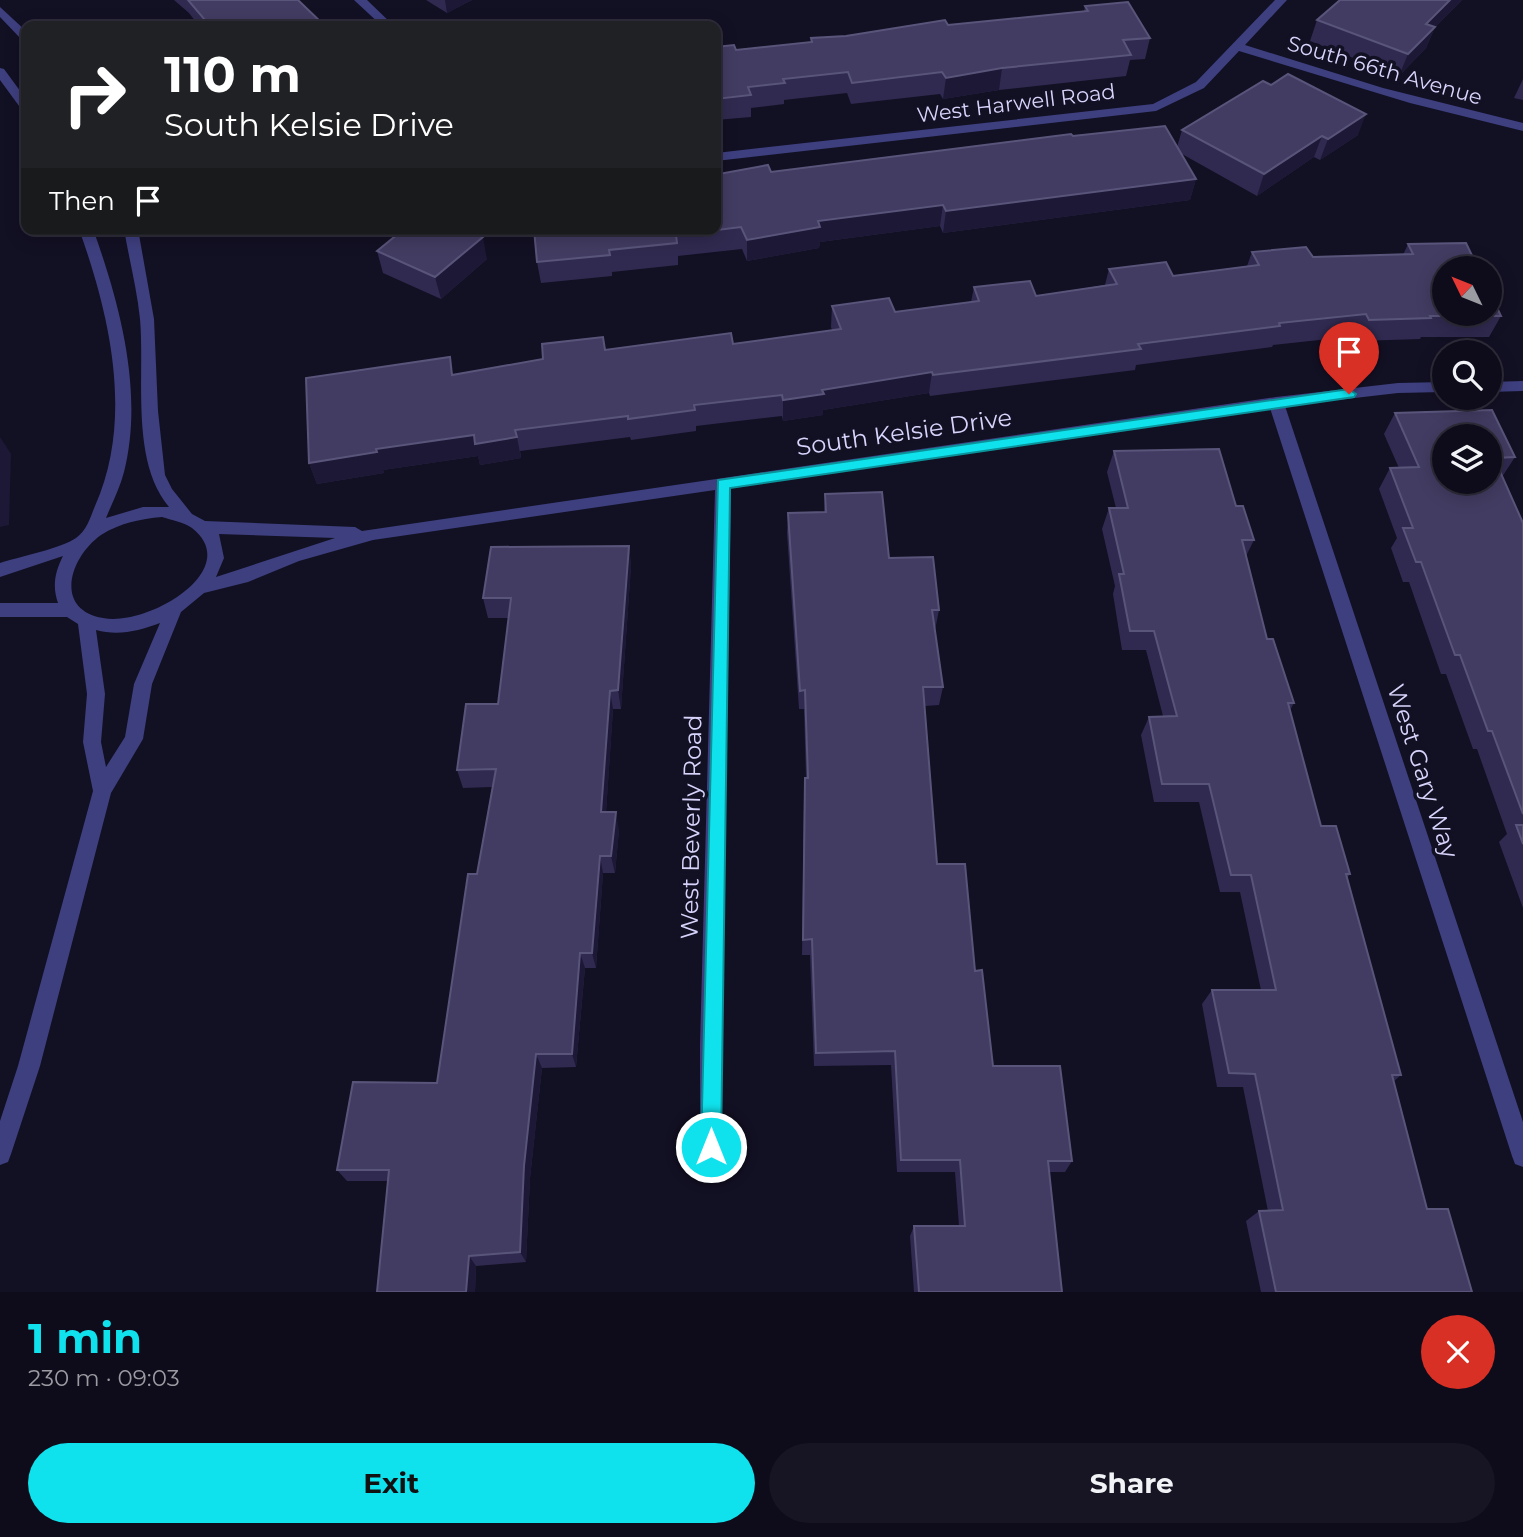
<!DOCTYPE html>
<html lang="en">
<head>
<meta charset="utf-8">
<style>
  body { margin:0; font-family:Montserrat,sans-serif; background:#171523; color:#f1f3f6; height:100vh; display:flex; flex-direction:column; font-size:26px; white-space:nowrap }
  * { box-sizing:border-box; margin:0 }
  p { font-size:23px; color:#9b9ba2 }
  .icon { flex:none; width:38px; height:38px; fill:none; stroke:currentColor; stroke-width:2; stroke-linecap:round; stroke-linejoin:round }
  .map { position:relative; height:1292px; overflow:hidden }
  .drawer { display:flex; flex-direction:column; background:#0e0c1a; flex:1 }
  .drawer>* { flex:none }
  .guide { position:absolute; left:21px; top:21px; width:700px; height:214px; border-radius:14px; box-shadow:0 4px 18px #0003,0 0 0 2px #2e2c39; background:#202124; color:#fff; overflow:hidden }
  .needle { width:46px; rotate:313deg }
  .fabs { position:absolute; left:1432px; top:256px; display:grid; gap:14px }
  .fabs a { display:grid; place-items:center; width:70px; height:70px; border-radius:50%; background:#0e0c1a; box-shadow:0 4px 18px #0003,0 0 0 2px #2e2c39; font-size:35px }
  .pin { position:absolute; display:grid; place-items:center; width:60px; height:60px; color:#fff; margin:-72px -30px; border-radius:50% 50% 50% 0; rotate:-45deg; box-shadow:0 0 7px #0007 }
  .pin .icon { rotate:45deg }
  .me { position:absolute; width:77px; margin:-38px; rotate:0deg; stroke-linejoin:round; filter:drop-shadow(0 0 5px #0008) }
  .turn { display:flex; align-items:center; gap:24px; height:147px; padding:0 28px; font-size:32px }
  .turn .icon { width:91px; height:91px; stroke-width:2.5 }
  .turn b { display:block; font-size:49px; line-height:60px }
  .then { display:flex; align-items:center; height:66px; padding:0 28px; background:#0003; gap:14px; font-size:26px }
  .round { display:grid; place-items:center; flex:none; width:74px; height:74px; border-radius:37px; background:#171523 }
  .summary { display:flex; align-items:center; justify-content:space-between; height:119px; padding:0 28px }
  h1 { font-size:42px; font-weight:700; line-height:52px; color:#10e2ed }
  .primary-button { display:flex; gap:14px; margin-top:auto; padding:14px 28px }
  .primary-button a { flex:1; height:80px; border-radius:42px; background:#10e2ed; color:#111; font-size:28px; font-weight:700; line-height:80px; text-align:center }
  .primary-button a+a { background:#171523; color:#f1f3f6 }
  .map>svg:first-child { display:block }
</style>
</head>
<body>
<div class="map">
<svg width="1523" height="1292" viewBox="0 0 1523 1292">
  <rect width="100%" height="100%" fill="#121023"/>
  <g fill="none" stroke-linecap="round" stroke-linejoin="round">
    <g fill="#3e3f7f" fill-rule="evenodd">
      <polygon points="354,0 367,0 394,26 382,26"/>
      <polygon points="1275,0 1287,0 1245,45 1383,88 1523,123 1523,131 1410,103 1239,51 1204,88 1156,111 716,161 716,153 1153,104 1196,82"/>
      <polygon points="0,7 26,31 26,41 22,40 0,17"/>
      <polygon points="0,68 4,69 26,99 26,111 22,110 0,80"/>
      <path d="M 79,229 L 93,229 C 120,304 144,393 124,472 C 120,488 112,503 106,518 L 143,507 L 169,507 C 130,461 145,376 140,319 C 137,289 129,259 124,229 L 138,229 L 154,319 L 158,411 L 165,475 L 172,489 L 192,514 L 205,521 L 355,527 L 362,531 L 1276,397 L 1398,383 L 1444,382 L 1444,392 L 1398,393 L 1285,406 L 1523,1122 L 1523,1167 L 1515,1164 L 1512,1156 L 1270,408 L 731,488 L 722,1045 L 722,1172 L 719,1180 L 711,1183 L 703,1180 L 700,1172 L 700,1045 L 715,490 L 373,540 L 299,561 L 248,582 L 204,593 L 181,612 L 152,684 L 143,739 L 111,793 L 40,1066 L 11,1154 L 8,1162 L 0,1165 L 0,1121 L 18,1066 L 93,791 L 83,742 L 87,694 L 78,624 L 67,617 L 0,617 L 0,603 L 58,603 C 52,586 55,572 63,556 L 0,577 L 0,563 C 19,557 62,548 76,538 C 87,530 90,518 95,506 C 134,418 110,316 79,229 ZM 162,517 C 171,520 184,522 192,528 C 245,570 147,627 103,618 C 53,609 70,557 101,535 C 120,523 140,519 162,517 ZM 219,534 L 335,538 L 216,577 L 224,558 ZM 160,623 L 134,684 L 125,737 L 106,767 L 101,742 L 105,694 L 96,630 C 118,636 139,631 160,623 Z"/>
      <polygon points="1523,381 1523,391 1489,392 1489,382"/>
    </g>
  </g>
  <g fill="#302a50">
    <polygon points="174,0 298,0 325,26 199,26 189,13"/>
    <polygon points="426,0 472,0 447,13"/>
    <polygon points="1462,0 1435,27 1426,48 1399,76 1310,41 1317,20"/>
    <polygon points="1085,6 1150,38 1145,59 1130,60 1126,76 999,90 943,99 940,94 851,104 847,93 784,100 784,104 751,108 751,117 716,120 716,47 736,50 811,42 811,38 846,36 1084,11"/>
    <polygon points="1523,79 1523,100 1514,98"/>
    <polygon points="1182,130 1358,135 1320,160 1314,157 1257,196 1182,154 1196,179 1190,200 943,233 940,226 820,242 819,248 747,261 742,249 678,256 678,265 612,272 612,276 541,283 537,262 719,176 719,174 771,172 1073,136 1177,147"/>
    <polygon points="1408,244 1501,316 1489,337 1421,337 1420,339 1359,341 1356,336 1273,345 1272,347 1136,365 1135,370 930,396 929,393 823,410 823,415 783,421 782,416 696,426 696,431 631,440 630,437 520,451 521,458 480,465 478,456 383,470 384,473 317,484 309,463 454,374 605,350 733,344 832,330 831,327 832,306 895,312 971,302 974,287 1036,296 1105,285 1109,269 1173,276 1247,266 1252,252 1313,257 1403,255"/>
    <polygon points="377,251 487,259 441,299 383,273"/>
    <polygon points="1395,413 1515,457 1502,477 1523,523 1523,908 1499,842 1507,834 1477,749 1473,749 1446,674 1441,674 1409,582 1403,582 1391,548 1397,538 1379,489 1390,468 1399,468 1384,434"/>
    <polygon points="1114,451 1236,506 1254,540 1246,556 1267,639 1294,703 1290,710 1321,826 1350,874 1347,878 1401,1075 1394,1081 1427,1209 1472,1292 1261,1292 1246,1221 1259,1211 1268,1211 1243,1087 1217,1087 1202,1004 1212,990 1261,990 1240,892 1220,892 1199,802 1154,802 1141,735 1149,717 1163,716 1146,650 1122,650 1113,594 1115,586 1102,529 1109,508 1116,508 1107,472"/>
    <polygon points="825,494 939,610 935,630 943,687 939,705 925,706 937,864 975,971 993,1066 1072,1161 1065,1172 1049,1172 1062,1292 914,1292 910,1236 914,1226 959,1226 955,1172 897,1172 891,1065 814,1066 810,955 802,955 804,796 805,778 806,778 804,709 799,709 787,533 788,513 824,512"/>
    <polygon points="629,546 631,566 621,709 613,709 606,812 619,830 615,873 603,873 596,968 585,968 576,1067 542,1068 530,1178 526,1262 476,1266 475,1292 377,1292 388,1181 347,1181 337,1170 437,1083 477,874 492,787 463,788 457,770 498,704 509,618 488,618 483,598"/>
  </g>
  <g fill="#1c1836">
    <polygon points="445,0 472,0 447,13"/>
    <polygon points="1450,0 1462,0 1417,45 1426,24"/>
    <polygon points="1435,27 1426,48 1399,76 1408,54"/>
    <polygon points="1002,68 999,90 943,99 946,78"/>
    <polygon points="1366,114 1358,135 1320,160 1328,139"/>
    <polygon points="1322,136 1314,157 1257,196 1264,174"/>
    <polygon points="1196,179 1190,200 943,233 946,211"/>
    <polygon points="943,205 940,226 820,242 819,248 747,261 747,240 818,221"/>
    <polygon points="483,237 487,259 441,299 435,277"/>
    <polygon points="932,372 929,393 823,410 823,415 783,421 783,400 822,390"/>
    <polygon points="474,435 517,437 521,458 480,465 478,456 383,470 384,473 317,484 309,463 376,449"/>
    <polygon points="0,437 11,454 9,525 0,527"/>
    <polygon points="629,546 631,566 621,709 618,690"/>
    <polygon points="610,691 613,709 605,829 601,812"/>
    <polygon points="616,812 619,830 615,873 611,856"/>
    <polygon points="600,856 603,873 596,968 592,953"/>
    <polygon points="580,953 585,968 576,1067 572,1054"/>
    <polygon points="536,1054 542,1068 530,1178 526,1262 520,1252 524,1166"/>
    <polygon points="469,1256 476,1266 475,1292 466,1292"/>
  </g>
  <g fill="#423c62" stroke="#59547a" stroke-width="2" fill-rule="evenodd">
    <polygon points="188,0 298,0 325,26 210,26"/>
    <polygon points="1340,0 1450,0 1426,24 1435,27 1408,54 1317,20"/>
    <polygon points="1128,2 1150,38 1123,40 1131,55 1002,68 946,78 942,72 852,83 848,72 783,79 785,83 748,87 751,95 716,99 716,47 734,45 736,50 812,42 811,38 846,36 945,20 948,25 1088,11 1085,6"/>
    <polygon points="1288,74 1366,114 1328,139 1322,136 1264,174 1182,130 1263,81 1271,85"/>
    <polygon points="1165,126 1196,179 946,211 943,205 818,221 820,227 747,240 741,227 676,235 677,243 609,250 610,255 537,262 534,229 716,229 716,177 720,176 719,174 768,165 771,172 1071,134 1073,136"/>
    <polygon points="404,229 464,229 483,237 435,277 377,251"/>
    <polygon points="1466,243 1478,268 1444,268 1444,313 1489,313 1489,291 1501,316 1430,316 1431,318 1369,320 1366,314 1279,323 1280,326 1138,344 1141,349 933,375 932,372 822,390 824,394 783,400 782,395 694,405 695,410 628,419 628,416 515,430 517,437 475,444 474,435 376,449 377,452 309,463 306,378 450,357 452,375 543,359 542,344 603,337 605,350 731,333 733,344 841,329 832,306 889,298 895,312 979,301 974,287 1030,281 1036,296 1117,284 1109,269 1166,262 1173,276 1259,265 1252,252 1306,247 1313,257 1413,254 1408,244"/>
    <path d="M 1492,410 L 1515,457 L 1494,458 L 1523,523 L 1523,814 L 1492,731 L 1488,731 L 1460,655 L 1455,655 L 1421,562 L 1416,562 L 1403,528 L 1413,528 L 1390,468 L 1419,467 L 1395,413 ZM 1444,436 L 1489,436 L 1489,481 L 1444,481 Z"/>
    <polygon points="1219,449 1236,506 1243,506 1254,540 1242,540 1267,639 1273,639 1294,703 1288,703 1321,826 1336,826 1350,874 1346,874 1401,1075 1392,1075 1427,1209 1448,1209 1472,1292 1276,1292 1259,1211 1283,1210 1255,1074 1229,1073 1212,990 1276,990 1251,875 1231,875 1209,784 1162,784 1149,717 1177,716 1154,631 1130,631 1119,574 1124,574 1109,508 1128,508 1114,451"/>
    <polygon points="882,492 889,558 933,557 939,610 932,610 943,687 923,687 937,864 965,864 975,971 982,970 993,1066 1060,1066 1072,1161 1048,1161 1062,1292 919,1292 914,1226 965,1226 960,1160 901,1160 895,1051 816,1053 812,939 803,940 805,778 808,778 805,690 800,691 788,513 826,512 825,494"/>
    <polygon points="629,546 618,690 610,691 601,812 616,812 611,856 600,856 592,953 580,953 572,1054 536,1054 524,1166 520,1252 469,1256 466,1292 377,1292 389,1170 337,1170 353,1082 437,1083 468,874 477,874 496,769 457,770 466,704 498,704 511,598 483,598 491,547"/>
    <polygon points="1516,825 1523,825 1523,844"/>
  </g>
  <polygon fill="#10e2ed" stroke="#0a939a" stroke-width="2" points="1349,389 1356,394 1354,397 730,488 721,1147 718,1154 711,1157 704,1154 701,1147 718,480"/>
  <g text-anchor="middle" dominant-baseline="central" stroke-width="7" stroke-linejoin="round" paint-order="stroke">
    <g font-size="21" fill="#d7d4fc" stroke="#121023">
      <text transform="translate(1385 70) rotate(16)">South 66th Avenue</text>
      <text transform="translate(1016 103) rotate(-7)">West Harwell Road</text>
    </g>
    <g font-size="24" fill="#d7d4fc" stroke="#121023">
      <text transform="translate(904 432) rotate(-8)">South Kelsie Drive</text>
      <text transform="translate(1423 771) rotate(72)">West Gary Way</text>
      <text transform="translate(691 827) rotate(-89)">West Beverly Road</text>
    </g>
  </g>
</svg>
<div class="fabs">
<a><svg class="needle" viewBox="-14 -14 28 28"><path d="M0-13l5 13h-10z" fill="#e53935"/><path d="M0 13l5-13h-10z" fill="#9b9ba2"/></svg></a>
<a><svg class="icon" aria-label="search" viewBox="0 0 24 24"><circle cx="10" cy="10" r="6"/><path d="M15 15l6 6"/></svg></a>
<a><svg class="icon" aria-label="layers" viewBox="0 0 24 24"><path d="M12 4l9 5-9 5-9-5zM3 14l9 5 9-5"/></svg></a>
</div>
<div class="pin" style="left:1349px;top:394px;background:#d93025"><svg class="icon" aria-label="arrive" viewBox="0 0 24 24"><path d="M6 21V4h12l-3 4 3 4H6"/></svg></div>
<svg class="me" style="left:711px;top:1147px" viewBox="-20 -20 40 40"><circle r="17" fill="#10e2ed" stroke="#fff" stroke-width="3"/><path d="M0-11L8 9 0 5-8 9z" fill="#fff"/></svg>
<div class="guide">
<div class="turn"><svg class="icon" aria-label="right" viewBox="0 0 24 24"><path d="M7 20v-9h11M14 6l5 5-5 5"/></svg><div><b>110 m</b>South Kelsie Drive</div></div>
<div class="then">Then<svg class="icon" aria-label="arrive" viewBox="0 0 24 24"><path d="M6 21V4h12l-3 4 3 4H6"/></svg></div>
</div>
</div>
<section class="drawer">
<div class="summary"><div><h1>1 min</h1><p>230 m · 09:03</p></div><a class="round" style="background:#d93025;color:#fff"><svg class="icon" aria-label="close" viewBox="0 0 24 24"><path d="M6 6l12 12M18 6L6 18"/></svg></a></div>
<div class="primary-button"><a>Exit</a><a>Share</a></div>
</section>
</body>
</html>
